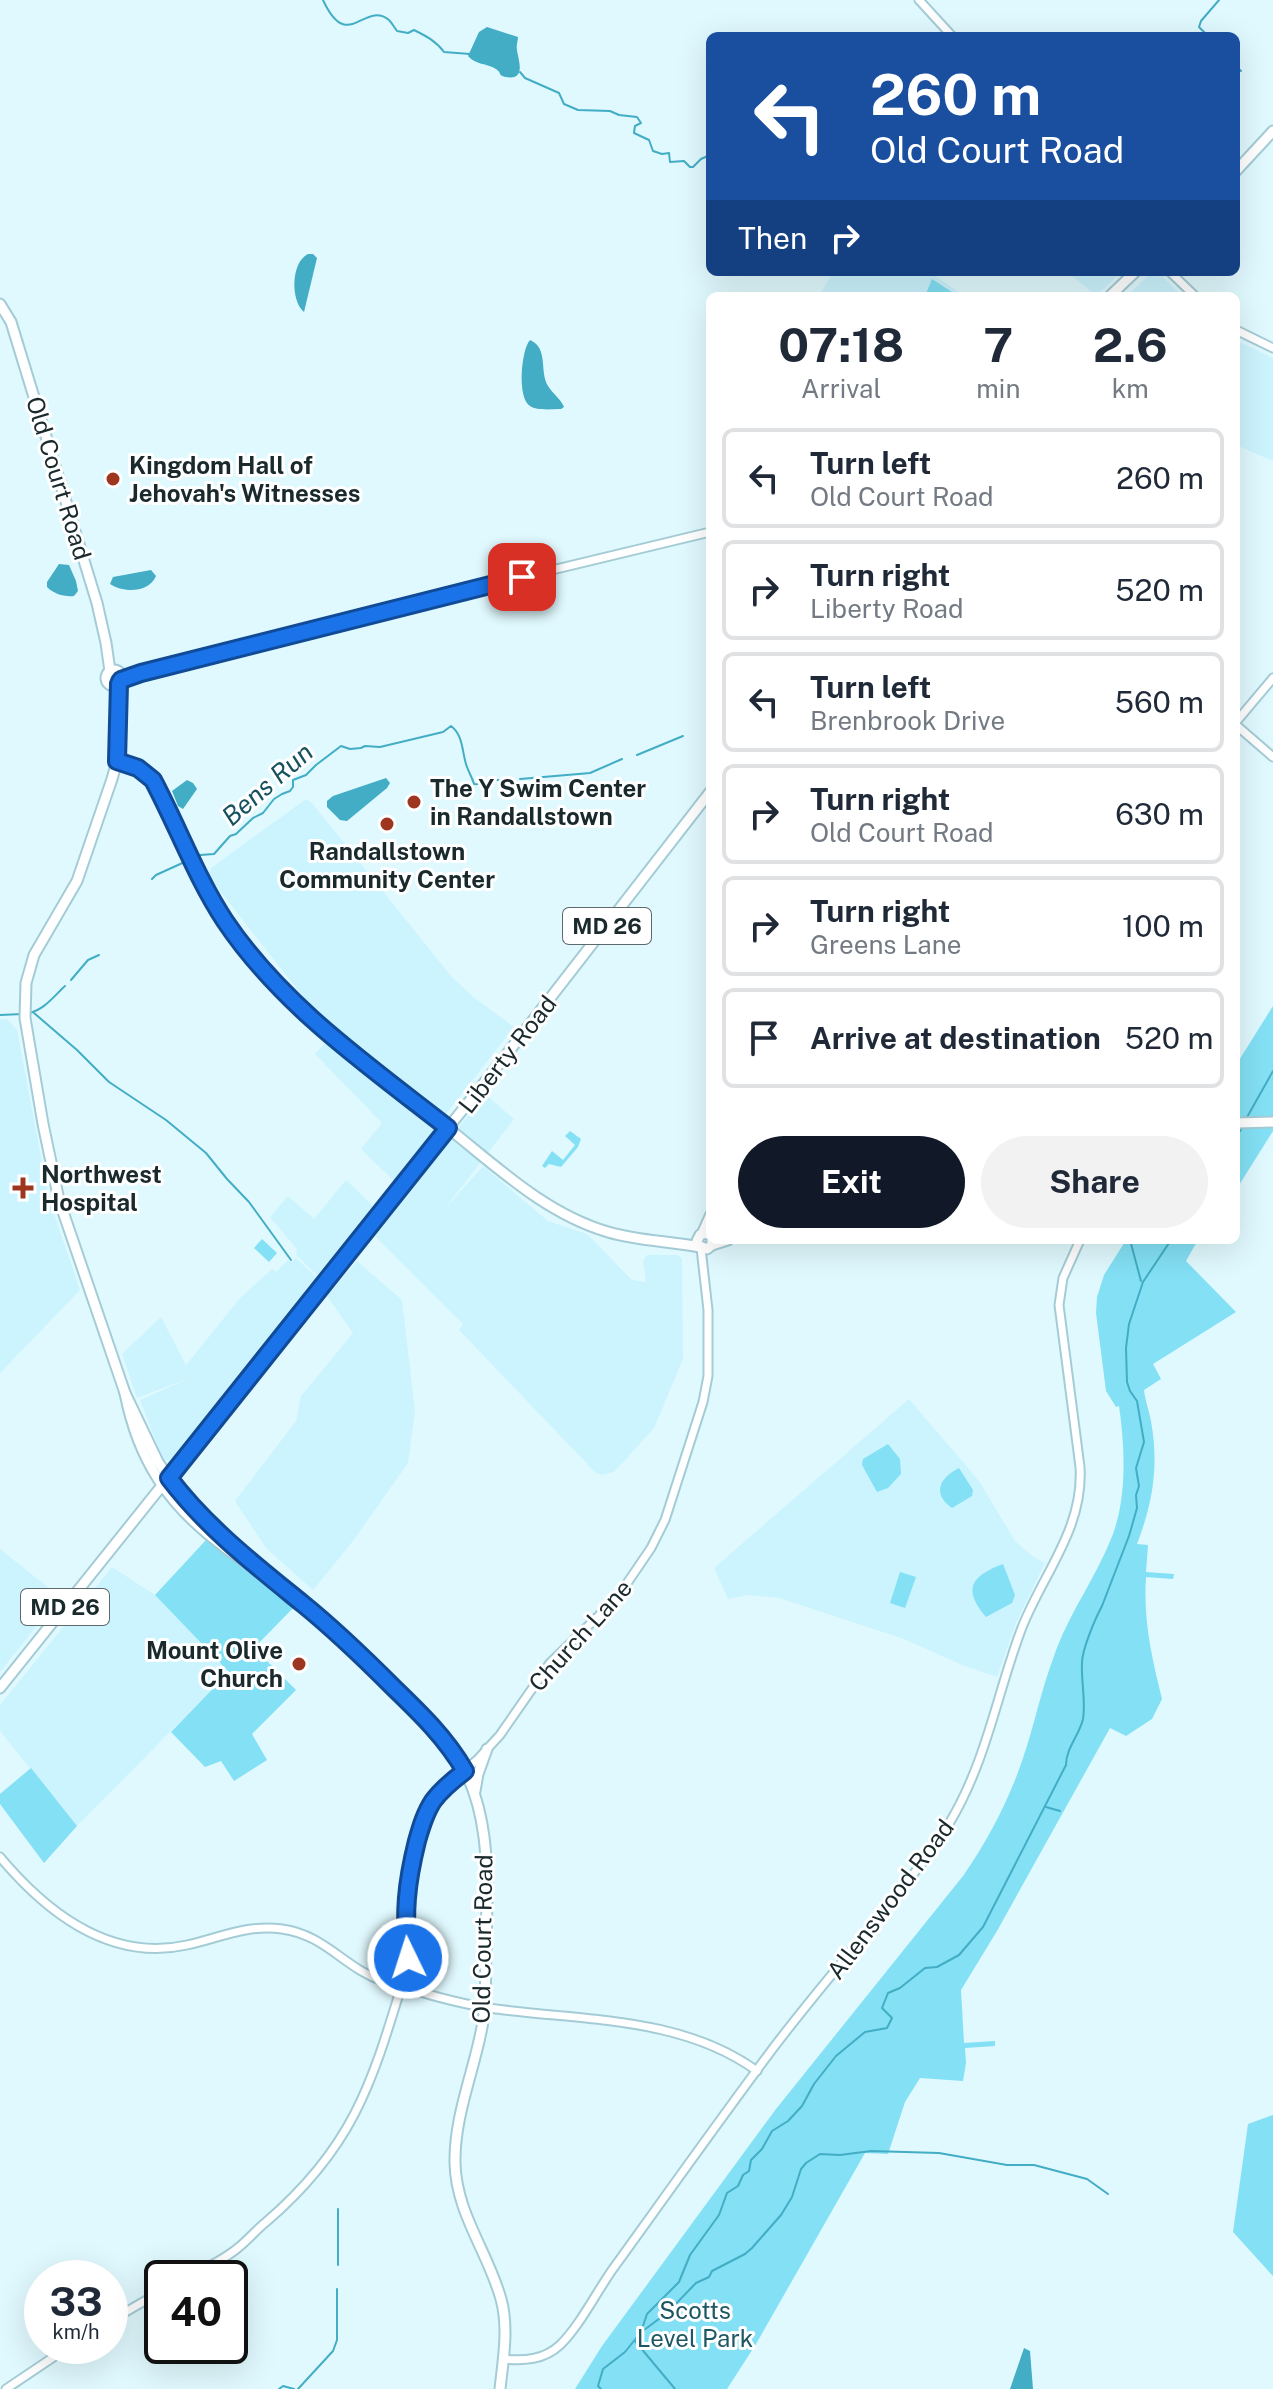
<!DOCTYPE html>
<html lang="en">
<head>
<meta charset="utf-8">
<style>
  body { margin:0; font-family:"Public Sans",sans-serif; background:#f2f2f3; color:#1f2937; height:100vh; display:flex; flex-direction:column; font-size:30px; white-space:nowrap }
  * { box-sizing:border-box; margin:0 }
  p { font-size:26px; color:#747a83 }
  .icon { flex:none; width:44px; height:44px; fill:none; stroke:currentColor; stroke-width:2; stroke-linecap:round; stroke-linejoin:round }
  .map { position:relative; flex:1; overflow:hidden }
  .panel { position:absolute; left:706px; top:292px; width:534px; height:952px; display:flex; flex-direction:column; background:#fff; border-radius:12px; box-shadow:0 8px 32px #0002 }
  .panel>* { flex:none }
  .banner { position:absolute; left:706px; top:32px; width:534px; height:244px; border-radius:12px; box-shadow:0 8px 32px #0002; background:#1a4fa0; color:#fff; overflow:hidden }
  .speed { position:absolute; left:24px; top:2260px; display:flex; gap:16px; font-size:40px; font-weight:700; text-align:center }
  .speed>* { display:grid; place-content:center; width:104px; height:104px; border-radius:50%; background:#fff; box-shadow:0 8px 32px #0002; line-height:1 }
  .speed small { font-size:20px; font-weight:400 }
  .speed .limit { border:4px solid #111; border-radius:12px; background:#fff; color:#111 }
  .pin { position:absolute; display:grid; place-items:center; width:68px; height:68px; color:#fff; margin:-34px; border-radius:16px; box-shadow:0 4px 12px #0006 }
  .me { position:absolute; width:88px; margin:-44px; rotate:356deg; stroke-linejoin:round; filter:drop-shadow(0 0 6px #0008) }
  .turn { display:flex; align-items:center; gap:28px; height:168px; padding:0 32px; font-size:36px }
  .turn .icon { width:104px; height:104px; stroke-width:2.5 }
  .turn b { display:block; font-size:56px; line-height:68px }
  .then { display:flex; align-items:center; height:76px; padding:0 32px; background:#0003; gap:16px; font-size:30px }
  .eta { display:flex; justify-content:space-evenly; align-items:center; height:136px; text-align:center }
  .eta b { font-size:48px; font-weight:700; line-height:56px }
  .button { display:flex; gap:16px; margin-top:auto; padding:16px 32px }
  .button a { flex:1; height:92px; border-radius:48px; background:#111827; color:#fff; font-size:32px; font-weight:700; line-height:92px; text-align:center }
  .button a+a { background:#f2f2f3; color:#1f2937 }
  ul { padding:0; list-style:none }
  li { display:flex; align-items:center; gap:24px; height:100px; margin:0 16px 12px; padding:0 16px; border:4px solid #e0e1e3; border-radius:12px }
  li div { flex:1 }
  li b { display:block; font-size:30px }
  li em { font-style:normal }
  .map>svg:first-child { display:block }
</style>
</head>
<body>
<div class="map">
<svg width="1273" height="2389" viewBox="0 0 1273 2389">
  <rect width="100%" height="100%" fill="#e0f9fe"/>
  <g fill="#ccf4fe">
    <polygon points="833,272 930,272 964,296 819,296"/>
    <polygon points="1068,272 1121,272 1096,296"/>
    <polygon points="1152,272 1158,272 1182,296 1127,296"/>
    <polygon points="1236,340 1273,358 1273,461 1236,445"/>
    <polygon points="306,799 312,803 451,976 472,996 514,1027 394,1181 361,1149 382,1123 315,1054 337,1030 304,998 209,877 211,868"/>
    <polygon points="7,1019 17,1030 49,1199 80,1290 0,1373 0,1020"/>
    <polygon points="485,1094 514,1119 443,1211 483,1166 548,1221 587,1234 632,1280 646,1282 643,1261 647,1255 676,1255 682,1258 683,1359 654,1428 614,1472 602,1475 595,1472 459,1330 463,1324 374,1235"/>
    <polygon points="346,1180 374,1207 319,1277 296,1255 297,1249 270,1217 288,1196 314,1219"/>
    <polygon points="296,1258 318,1279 230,1385 172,1461 163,1460 140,1400 192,1377 137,1398 122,1354 161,1317 186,1365 241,1297 272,1269 276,1272 288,1260 292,1262"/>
    <polygon points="357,1261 402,1300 415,1411 408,1463 353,1541 313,1590 266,1548 235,1501 296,1421 301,1396 353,1333 327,1296"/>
    <polygon points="909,1399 979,1481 1015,1541 1031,1555 1045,1563 1016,1623 997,1677 962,1665 904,1639 779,1598 748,1595 728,1599 714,1568"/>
    <polygon points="0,1549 60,1597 0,1672"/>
    <polygon points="112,1567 155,1595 229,1672 77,1826 0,1731 0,1705"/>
  </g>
  <g fill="#83e0f5">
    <polygon points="932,279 955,294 955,296 925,296"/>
    <polygon points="1273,1006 1273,1131 1236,1190 1236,1065"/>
    <polygon points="570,1131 581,1139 578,1147 561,1167 549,1164 545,1168 542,1166 552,1151 563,1160 575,1145 565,1136"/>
    <polygon points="262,1239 277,1253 269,1262 254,1248"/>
    <path d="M 1126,1240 L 1202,1240 L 1195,1245 L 1186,1261 L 1236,1312 L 1153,1364 L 1161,1379 L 1144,1390 C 1145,1400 1149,1410 1151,1421 C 1159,1466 1153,1502 1137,1544 L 1148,1545 L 1146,1572 L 1174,1574 L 1173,1579 L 1146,1577 C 1143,1620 1152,1658 1162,1699 L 1152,1719 L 1126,1736 L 1110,1728 L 997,1931 L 961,1990 L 964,2043 L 995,2041 L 995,2046 L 965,2048 L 966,2063 L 963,2081 L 920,2078 L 905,2102 L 888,2154 L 865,2153 L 756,2344 L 727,2389 L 575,2389 L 602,2346 L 776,2109 L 963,1876 C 988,1840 1008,1802 1022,1761 C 1034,1727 1041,1690 1054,1656 C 1069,1613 1097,1576 1113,1534 C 1127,1495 1125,1447 1119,1406 L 1116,1407 L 1106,1391 L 1096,1313 L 1097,1297 L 1104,1275 Z"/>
    <polygon points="888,1444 900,1459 901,1474 888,1488 877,1492 862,1465 863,1459"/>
    <path d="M 959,1468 L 973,1490 L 972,1496 L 952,1508 C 932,1494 939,1478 959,1468 Z"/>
    <polygon points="206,1540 294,1607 254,1648 296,1690 252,1734 267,1760 234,1781 221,1761 205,1767 171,1732 229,1672 155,1595"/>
    <path d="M 1003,1564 L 1015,1595 L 1012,1603 L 986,1617 C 962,1589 971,1576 1003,1564 Z"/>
    <polygon points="900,1572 916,1577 905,1608 890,1603"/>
    <polygon points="31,1768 77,1826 44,1863 0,1804 0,1794"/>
    <polygon points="1273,2115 1273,2276 1233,2232 1248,2124"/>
  </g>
  <g fill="#42adc4">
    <path d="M 487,27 L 518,37 C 518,41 516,45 517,50 C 518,59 527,81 506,77 C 497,75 503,74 496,69 C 486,63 476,65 468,56 L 479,32 Z"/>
    <path d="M 308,254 L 313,254 L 317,258 L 304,312 C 291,302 290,263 308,254 Z"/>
    <path d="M 530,340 C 549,348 539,372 548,386 C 553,394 560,398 564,407 L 561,409 C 553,409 537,411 530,406 C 517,398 521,350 530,340 Z"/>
    <path d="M 59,564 L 69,565 L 76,581 L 78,591 L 74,596 C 64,597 54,594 47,587 L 47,582 Z"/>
    <path d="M 151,570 L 156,576 C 149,593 123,593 110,584 L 113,577 Z"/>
    <polygon points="386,778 390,783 387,788 347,821 340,820 327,807 327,801 333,796"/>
    <polygon points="187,780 193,783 197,789 183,809 178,806 172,791"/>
    <polygon points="1024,2348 1030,2351 1033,2389 1010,2389"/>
  </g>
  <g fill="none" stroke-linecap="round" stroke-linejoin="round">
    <g stroke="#42adc4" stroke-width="2">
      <path d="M 323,0 C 348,54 364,0 389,20 C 392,23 394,27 397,31 L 408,33 L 414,30 C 426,36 436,41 444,52 L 470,54"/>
      <polyline points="1208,36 1199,27 1201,21 1219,0"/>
      <polyline points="1236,66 1241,71"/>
      <polyline points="520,72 525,78 559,93 564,104 578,110 610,111 619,115 637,117 641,123 635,126 634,133 649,140 653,151 662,154 669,153 670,162 684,161 690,167 693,167 701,159 710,155"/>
      <polyline points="637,755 683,736"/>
      <polyline points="520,779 590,773 622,759"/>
      <path d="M 152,879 L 156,875 L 200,855 L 214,854 L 230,836 L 236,834 L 253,818 L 263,813 L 274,799 L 282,794 L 290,791 L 293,787 L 293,780 L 306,775 L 316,765 L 341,746 L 350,749 L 361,748 L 365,746 L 380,747 L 443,732 L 451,726 C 463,735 462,751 466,764 C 468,771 472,777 474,784 C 481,785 484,782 491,780 C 499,779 506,782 514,780"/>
      <polyline points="71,980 88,960 99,955"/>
      <path d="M 29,1013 C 44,1010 54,996 65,986"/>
      <polyline points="34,1013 77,1050 109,1082 166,1120 206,1153 227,1179 249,1202 291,1260"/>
      <polyline points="0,1015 23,1014"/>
      <polyline points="1246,1119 1273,1071"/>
      <polyline points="1236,1137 1242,1128"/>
      <polyline points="1130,1240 1141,1281"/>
      <polyline points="1046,1807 1060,1811"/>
      <polyline points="338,2265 338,2209"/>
      <polyline points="644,2330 667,2313 696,2283 709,2277 712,2271 745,2254 752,2248 781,2215 792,2197 801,2169 806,2163 820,2154 840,2155 871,2151 939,2153 1007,2165 1034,2165 1087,2179 1108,2194"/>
      <polyline points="635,2341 675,2389"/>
      <polyline points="279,2389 283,2386 294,2389"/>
      <polyline points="298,2389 333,2351 337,2340 337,2289"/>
      <path d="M 601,2389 L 598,2386 L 603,2369 L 625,2352 L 641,2332 L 647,2314 L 679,2282 L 690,2255 L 719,2215 L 727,2193 L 738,2186 L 743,2175 L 749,2171 L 751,2160 L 762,2149 L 772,2131 L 788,2121 L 802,2106 L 814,2084 L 836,2056 L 865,2032 L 887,2028 L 892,2018 L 882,2008 L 888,1993 L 900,1988 L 925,1968 L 937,1967 L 959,1955 L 983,1927 L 1066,1765 C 1066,1748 1079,1736 1083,1719 C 1086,1702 1081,1681 1082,1663 C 1082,1649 1096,1617 1102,1606 L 1129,1536 L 1137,1508 L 1136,1495 L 1139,1486 L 1136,1468 L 1144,1442 L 1137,1401 L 1130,1391 L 1127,1382 L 1126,1348 L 1129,1324 L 1143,1282 L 1171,1240"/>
    </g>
    <defs>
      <g id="minor">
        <polyline points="919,0 952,36"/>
        <polyline points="1170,272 1195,296"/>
        <polyline points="1236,330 1273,348"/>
        <polyline points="120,674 134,674"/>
        <polyline points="121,680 141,673 498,583 710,532"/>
        <polyline points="1236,722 1273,678"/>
        <polyline points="1236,725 1273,757"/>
        <path d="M 117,761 L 138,768 L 153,780 C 178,827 196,877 226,921 C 283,1007 369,1064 448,1128"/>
        <polyline points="701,1234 710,1214"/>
        <path d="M 0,1857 C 47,1913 111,1962 187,1945 C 219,1938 248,1924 282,1929 C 326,1935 344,1968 383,1981 C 416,1991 455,2003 489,2008 C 579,2021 680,2015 757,2071"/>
        <path d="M 187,2278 C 204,2269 224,2260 239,2247 C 249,2239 256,2230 266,2222 C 356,2145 373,2079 406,1971 L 408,1958 L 405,1926 L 406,1892 L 421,1828 L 432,1803 L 442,1790 L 477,1760 L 500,1735 L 550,1663 L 617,1598 L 651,1548 L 665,1520 L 703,1402 L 708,1376 L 708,1310 L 701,1248"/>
        <polyline points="110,2321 162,2291"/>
        <path d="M 503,2359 C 524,2361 544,2360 560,2345 C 580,2326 598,2289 615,2266 C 667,2194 718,2122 771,2051 C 810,1999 853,1950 893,1900 C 913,1874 934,1850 950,1822 C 986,1762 997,1694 1021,1630 C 1042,1575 1084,1529 1080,1467 L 1059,1305 L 1063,1278 L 1080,1240"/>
        <polyline points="6,2389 70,2346"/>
      </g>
      <g id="major">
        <polyline points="1236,171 1273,131"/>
        <polyline points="1110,296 1135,272"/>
        <polyline points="0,304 11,322 97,603 106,643 110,671"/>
        <circle cx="114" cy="678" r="8"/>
        <polyline points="119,684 117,761 112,779 77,881 34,955 26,983 25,1018 43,1124 59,1200 125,1393 158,1462 169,1478 200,1515 247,1558"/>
        <polyline points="1236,1123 1273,1122"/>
        <path d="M 448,1128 C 497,1167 546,1214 608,1232 C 638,1241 669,1241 700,1247"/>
        <polyline points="710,1235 705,1233 700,1235 697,1241 698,1245 707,1249 712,1245 712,1240"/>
        <polyline points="712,1245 728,1240"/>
        <path d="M 125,1393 C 138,1460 168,1505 223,1546 C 240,1560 260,1570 277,1584 C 319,1616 357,1652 394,1688 C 416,1709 439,1730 456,1755 C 493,1812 487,1883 486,1948 C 485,1974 487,2001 482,2027 C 474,2071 454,2117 455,2163 C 456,2213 488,2252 501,2299 C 509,2328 503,2360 500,2389"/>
        <polyline points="0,1688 496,1068 710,792"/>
        <polyline points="475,1791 478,1774 487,1749"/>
      </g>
    </defs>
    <use href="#minor" stroke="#a4ccd6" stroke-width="11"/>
    <use href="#major" stroke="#a4ccd6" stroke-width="13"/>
    <use href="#minor" stroke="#fff" stroke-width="7"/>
    <use href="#major" stroke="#fff" stroke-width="9"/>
  </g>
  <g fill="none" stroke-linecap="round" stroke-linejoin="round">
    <defs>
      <path id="route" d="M 408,1958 C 404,1913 406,1885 417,1841 C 421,1827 425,1813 433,1801 C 442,1789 453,1780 465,1771 C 446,1738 420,1713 393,1687 C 364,1658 335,1630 303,1604 C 255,1565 206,1527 169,1478 L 448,1128 C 369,1066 282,1006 225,921 C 196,877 178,827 153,780 L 138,768 L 117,761 L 119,684 L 121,680 L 141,673 L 522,577"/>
    </defs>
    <use href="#route" stroke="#114b97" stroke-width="20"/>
    <use href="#route" stroke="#1a73e8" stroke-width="14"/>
  </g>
  <g fill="#9e351e" stroke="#fff" stroke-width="3">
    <circle cx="113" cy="479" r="8"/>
    <circle cx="414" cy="802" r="8"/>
    <circle cx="387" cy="824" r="8"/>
    <path d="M19 1176h8v8h8v8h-8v8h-8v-8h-8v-8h8z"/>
    <circle cx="299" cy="1664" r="8"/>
  </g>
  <g text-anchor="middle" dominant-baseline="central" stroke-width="6" stroke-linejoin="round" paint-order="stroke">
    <g fill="#fff" stroke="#5e696b" stroke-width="2">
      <rect x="563" y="908" width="88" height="36" rx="6"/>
      <rect x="21" y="1589" width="88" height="36" rx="6"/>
    </g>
    <g font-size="22" font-weight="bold" fill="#19292c">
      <text x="607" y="926">MD 26</text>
      <text x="65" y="1607">MD 26</text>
    </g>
    <g font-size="24" font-weight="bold" fill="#19292c" stroke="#fff" text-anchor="start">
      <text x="129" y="465">Kingdom Hall of<tspan x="129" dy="28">Jehovah's Witnesses</tspan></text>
      <text x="430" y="788">The Y Swim Center<tspan x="430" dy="28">in Randallstown</tspan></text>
      <text x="387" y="851" text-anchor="middle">Randallstown<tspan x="387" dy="28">Community Center</tspan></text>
      <text x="41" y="1174">Northwest<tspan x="41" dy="28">Hospital</tspan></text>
      <text x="283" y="1650" text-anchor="end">Mount Olive<tspan x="283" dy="28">Church</tspan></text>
    </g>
    <g font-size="24" fill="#19292c" stroke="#fff">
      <text transform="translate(59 478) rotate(73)">Old Court Road</text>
      <text transform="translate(507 1054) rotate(-52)">Liberty Road</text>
      <text transform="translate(580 1635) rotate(-48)">Church Lane</text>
      <text transform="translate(890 1899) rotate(-53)">Allenswood Road</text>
      <text transform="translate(482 1939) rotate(-89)">Old Court Road</text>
    </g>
    <g font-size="24" fill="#1c5763" stroke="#fff">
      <text x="695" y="2310">Scotts<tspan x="695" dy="28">Level Park</tspan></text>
    </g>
    <g font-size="26" font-style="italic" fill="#15525e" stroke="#fff">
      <text transform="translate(267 784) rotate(-41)">Bens Run</text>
    </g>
  </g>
</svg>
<div class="speed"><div>33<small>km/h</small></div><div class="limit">40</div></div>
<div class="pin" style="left:522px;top:577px;background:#d93025"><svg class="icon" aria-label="arrive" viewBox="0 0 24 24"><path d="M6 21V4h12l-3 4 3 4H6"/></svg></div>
<svg class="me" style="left:408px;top:1958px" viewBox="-20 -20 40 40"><circle r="17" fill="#1a73e8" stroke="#fff" stroke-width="3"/><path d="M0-11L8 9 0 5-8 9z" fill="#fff"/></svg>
<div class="banner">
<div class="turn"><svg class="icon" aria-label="left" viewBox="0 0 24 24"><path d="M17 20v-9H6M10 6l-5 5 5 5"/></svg><div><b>260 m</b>Old Court Road</div></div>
<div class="then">Then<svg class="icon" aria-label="right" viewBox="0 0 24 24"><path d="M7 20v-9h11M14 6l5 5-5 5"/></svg></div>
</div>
<section class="panel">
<div class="eta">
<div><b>07:18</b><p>Arrival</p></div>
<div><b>7</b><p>min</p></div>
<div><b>2.6</b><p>km</p></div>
</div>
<ul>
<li><svg class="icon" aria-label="left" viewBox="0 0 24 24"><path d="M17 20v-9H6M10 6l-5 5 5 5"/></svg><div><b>Turn left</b><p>Old Court Road</p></div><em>260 m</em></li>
<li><svg class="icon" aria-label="right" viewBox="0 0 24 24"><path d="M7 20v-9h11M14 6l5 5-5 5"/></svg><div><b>Turn right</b><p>Liberty Road</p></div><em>520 m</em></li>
<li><svg class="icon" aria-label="left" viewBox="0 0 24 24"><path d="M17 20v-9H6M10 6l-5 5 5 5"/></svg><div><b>Turn left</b><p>Brenbrook Drive</p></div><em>560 m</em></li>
<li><svg class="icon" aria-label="right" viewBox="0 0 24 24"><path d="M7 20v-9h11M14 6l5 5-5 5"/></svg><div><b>Turn right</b><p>Old Court Road</p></div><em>630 m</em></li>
<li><svg class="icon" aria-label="right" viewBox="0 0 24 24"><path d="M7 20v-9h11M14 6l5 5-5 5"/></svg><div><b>Turn right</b><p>Greens Lane</p></div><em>100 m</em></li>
<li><svg class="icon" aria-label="arrive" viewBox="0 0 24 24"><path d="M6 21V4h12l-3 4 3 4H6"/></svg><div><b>Arrive at destination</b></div><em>520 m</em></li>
</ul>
<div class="button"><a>Exit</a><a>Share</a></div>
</section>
</div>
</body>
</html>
